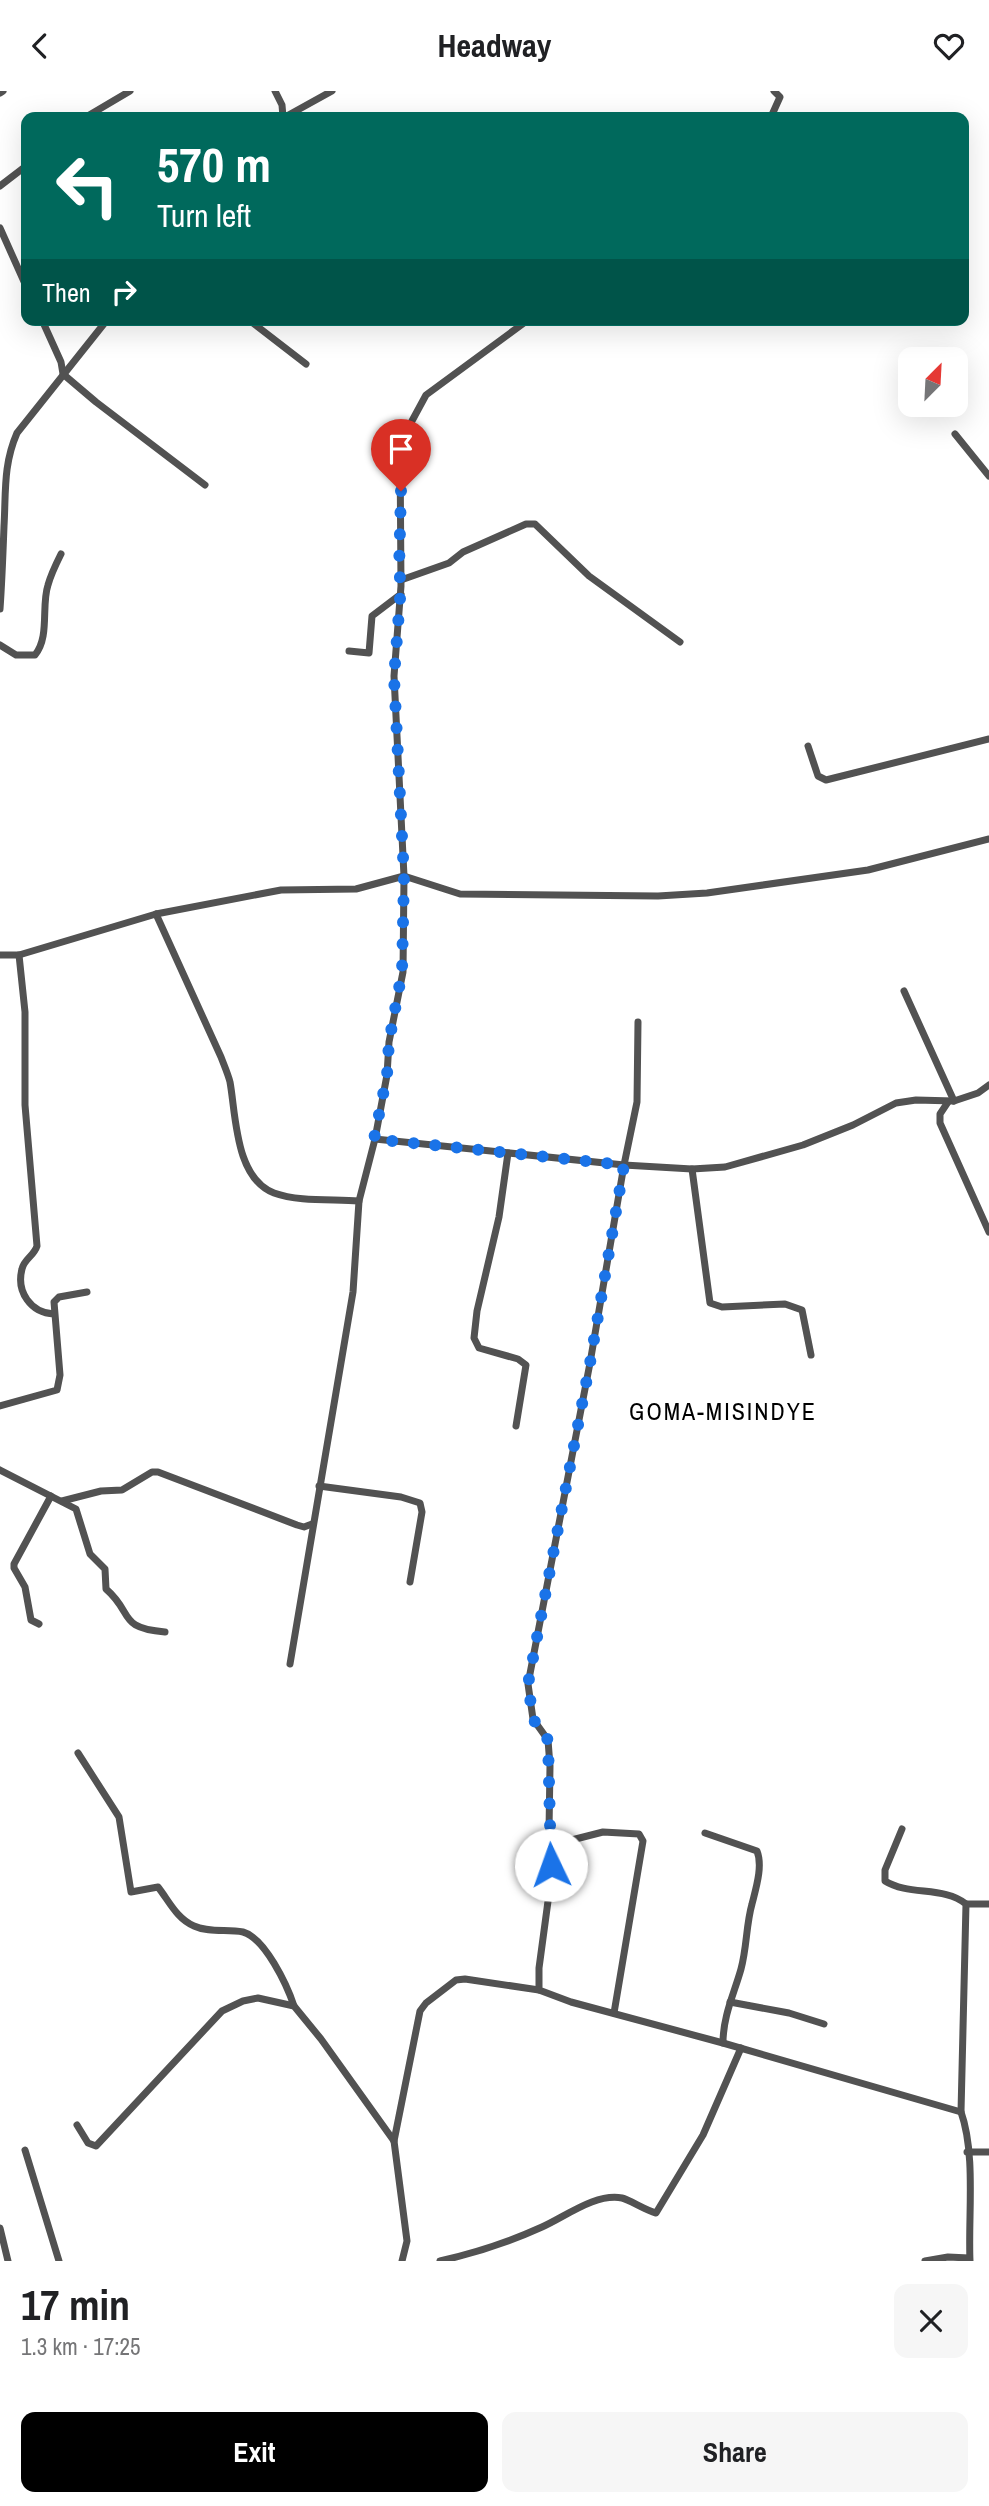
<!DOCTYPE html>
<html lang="en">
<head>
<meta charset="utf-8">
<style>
  body { margin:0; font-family:"Archivo Narrow",sans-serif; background:#f6f6f6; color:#202124; height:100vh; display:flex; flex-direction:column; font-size:26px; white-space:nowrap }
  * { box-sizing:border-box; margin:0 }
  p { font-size:23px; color:#757577 }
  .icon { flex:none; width:38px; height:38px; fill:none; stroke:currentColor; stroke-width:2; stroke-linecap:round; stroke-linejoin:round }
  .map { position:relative; height:2170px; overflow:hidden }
  .panel { display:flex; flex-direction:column; background:#fff; flex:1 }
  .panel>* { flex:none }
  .guide { position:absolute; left:21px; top:21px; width:948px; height:214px; border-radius:14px; box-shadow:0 7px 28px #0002; background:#00695c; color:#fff; overflow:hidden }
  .needle { width:46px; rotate:24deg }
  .buttons { position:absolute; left:898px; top:256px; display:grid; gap:14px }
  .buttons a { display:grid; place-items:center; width:70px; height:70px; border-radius:14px; background:#fff; box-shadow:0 7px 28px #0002; font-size:35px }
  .pin { position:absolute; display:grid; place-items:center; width:60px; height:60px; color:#fff; margin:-72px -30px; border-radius:50% 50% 50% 0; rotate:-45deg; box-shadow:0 0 7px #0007 }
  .pin .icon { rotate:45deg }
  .me { position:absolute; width:77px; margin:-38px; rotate:357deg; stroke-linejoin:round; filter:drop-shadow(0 0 5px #0008) }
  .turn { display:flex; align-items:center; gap:24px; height:147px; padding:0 21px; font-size:32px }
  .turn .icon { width:91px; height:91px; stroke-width:2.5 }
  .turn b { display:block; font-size:49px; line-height:60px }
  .then { display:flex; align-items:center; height:66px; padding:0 21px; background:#0003; gap:14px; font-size:26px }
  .round { display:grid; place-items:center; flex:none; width:74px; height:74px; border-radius:14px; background:#f6f6f6 }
  .head { display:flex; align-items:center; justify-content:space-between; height:119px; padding:0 21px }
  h1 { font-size:42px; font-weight:800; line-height:52px }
  .action { display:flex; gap:14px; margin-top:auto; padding:14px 21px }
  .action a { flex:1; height:80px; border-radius:14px; background:#000; color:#fff; font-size:28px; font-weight:800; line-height:80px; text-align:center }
  .action a+a { background:#f6f6f6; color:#202124 }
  header { display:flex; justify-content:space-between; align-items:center; height:91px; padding:0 21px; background:#fff; font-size:32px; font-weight:800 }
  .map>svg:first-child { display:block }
</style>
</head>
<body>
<header><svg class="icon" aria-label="back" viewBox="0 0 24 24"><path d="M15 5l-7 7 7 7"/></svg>Headway<svg class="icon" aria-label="heart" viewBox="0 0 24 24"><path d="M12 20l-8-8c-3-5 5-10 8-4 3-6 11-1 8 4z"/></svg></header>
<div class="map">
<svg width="989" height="2170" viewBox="0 0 989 2170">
  <rect width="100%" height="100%" fill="#fff"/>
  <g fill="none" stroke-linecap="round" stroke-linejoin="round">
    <g stroke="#525252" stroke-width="7">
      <polyline points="275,0 282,14 283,26"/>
      <polyline points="0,2 3,0"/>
      <polyline points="86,26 130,0"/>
      <polyline points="285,26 332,0"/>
      <polyline points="771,26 780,6 774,0"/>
      <polyline points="0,95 26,75"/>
      <polyline points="0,137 26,195"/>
      <polyline points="42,229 61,271 63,283 96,311 205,394"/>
      <polyline points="249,229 306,273"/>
      <polyline points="528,229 426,304 400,352 401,495 394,585 404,785 403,881 389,951 387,984 375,1048 624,1074 692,1078 725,1076 803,1054 853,1034 896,1012 916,1009 954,1010 978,1002 989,994"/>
      <polyline points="955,343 989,385"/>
      <polyline points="401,489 449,472 463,461 526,433 535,433 589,485 680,551"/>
      <path d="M 0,518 C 2,490 3,462 4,435 C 6,402 3,374 17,342 L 107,229"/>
      <path d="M 0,554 L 16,564 L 35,564 C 50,546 41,515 48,494 C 51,483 56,473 61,463"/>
      <polyline points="349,560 369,562 372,525 401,503"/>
      <polyline points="808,655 818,685 826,689 989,648"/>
      <path d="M 156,823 L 221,966 C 224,974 228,983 230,991 C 236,1024 235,1087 274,1102 C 299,1111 332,1108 359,1110"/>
      <polyline points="0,864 19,864 156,823 281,799 356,798 404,785 460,803 658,805 707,802 868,779 989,748"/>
      <path d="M 19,864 L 25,921 L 25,1014 L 37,1155 C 34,1165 24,1168 22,1178 C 16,1201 31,1222 54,1223"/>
      <polyline points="904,900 954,1010"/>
      <polyline points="638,931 637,1011 624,1074 590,1272 528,1593 533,1628 548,1649 550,1675 549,1740 552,1754 551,1788 539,1877 539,1899 571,1911 723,1952 961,2021"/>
      <polyline points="948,1011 940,1023 940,1032 989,1141"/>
      <polyline points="508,1062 499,1126 477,1220 474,1247 479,1257 518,1268 526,1274 516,1335"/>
      <polyline points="692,1078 710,1212 722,1216 785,1213 802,1219 811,1264"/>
      <polyline points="0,1315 57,1299 60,1284 54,1211 59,1206 87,1201"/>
      <path d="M 0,1379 L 76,1418 L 90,1463 L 105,1478 L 106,1498 C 134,1522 117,1537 165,1541"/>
      <polyline points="319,1395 401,1406 420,1412 422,1421 410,1491"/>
      <polyline points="62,1410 101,1400 122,1399 152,1381 158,1381 297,1434 304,1436 312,1433"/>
      <polyline points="39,1533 31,1529 25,1496 14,1477 14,1473 51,1405"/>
      <polyline points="290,1573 353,1201 359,1110 375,1048"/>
      <path d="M 78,1662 L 119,1726 L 131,1801 L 158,1796 C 169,1810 177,1828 194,1835 C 209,1842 227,1838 243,1841 C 265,1847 287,1894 294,1915"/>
      <path d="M 902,1738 L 885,1779 L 885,1790 C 909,1805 944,1795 966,1813 L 961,2021 C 976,2063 968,2125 970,2170"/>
      <path d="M 705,1742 L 757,1760 C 763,1775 756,1797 752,1813 C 746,1834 747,1856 741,1878 C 734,1903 723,1925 723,1952"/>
      <polyline points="552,1754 603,1741 639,1743 643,1750 614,1922"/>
      <polyline points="966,1813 989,1813"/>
      <polyline points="730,1911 789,1922 824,1933"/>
      <polyline points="77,2034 88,2052 96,2055 222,1920 243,1910 258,1907 294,1915 321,1948 394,2050 407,2150 402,2170"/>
      <polyline points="394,2050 420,1920 426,1912 456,1889 465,1888 539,1899"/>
      <polyline points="25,2059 59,2170"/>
      <polyline points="967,2061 989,2061"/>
      <polyline points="0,2137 8,2170"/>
      <path d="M 440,2170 C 475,2162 509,2151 542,2136 C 565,2126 595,2102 622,2107 C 630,2109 645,2119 656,2122 L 703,2044 L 741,1957"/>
      <polyline points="925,2170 948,2166 969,2167"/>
    </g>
  </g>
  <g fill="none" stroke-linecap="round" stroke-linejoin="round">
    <polyline stroke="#1a73e8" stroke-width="12" stroke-dasharray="0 21.6" points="401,400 399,479 401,495 394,586 404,785 402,881 389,951 387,984 374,1048 624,1074 590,1272 528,1593 533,1628 548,1649 551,1774"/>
  </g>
  <g text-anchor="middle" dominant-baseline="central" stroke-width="6" stroke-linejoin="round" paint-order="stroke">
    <g font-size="24" letter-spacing="2" fill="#000" stroke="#fff">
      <text x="723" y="1320">GOMA-MISINDYE</text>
    </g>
  </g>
</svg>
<div class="buttons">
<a><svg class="needle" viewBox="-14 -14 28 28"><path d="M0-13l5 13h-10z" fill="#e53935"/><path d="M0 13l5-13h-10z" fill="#757577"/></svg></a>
</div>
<div class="pin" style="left:401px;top:400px;background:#d93025"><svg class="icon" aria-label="arrive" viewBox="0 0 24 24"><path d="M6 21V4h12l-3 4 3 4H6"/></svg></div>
<svg class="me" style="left:551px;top:1774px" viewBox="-20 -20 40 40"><circle r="19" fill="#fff"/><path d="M0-13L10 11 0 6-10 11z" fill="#1a73e8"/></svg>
<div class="guide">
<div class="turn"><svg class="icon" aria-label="left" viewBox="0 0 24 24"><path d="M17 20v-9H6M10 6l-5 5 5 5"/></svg><div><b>570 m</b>Turn left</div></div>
<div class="then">Then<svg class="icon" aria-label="right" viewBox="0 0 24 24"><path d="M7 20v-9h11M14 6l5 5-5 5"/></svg></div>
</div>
</div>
<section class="panel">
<div class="head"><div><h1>17 min</h1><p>1.3 km · 17:25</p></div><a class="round"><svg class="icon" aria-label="close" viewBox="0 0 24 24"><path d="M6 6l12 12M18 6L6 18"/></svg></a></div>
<div class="action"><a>Exit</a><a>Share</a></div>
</section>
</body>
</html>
